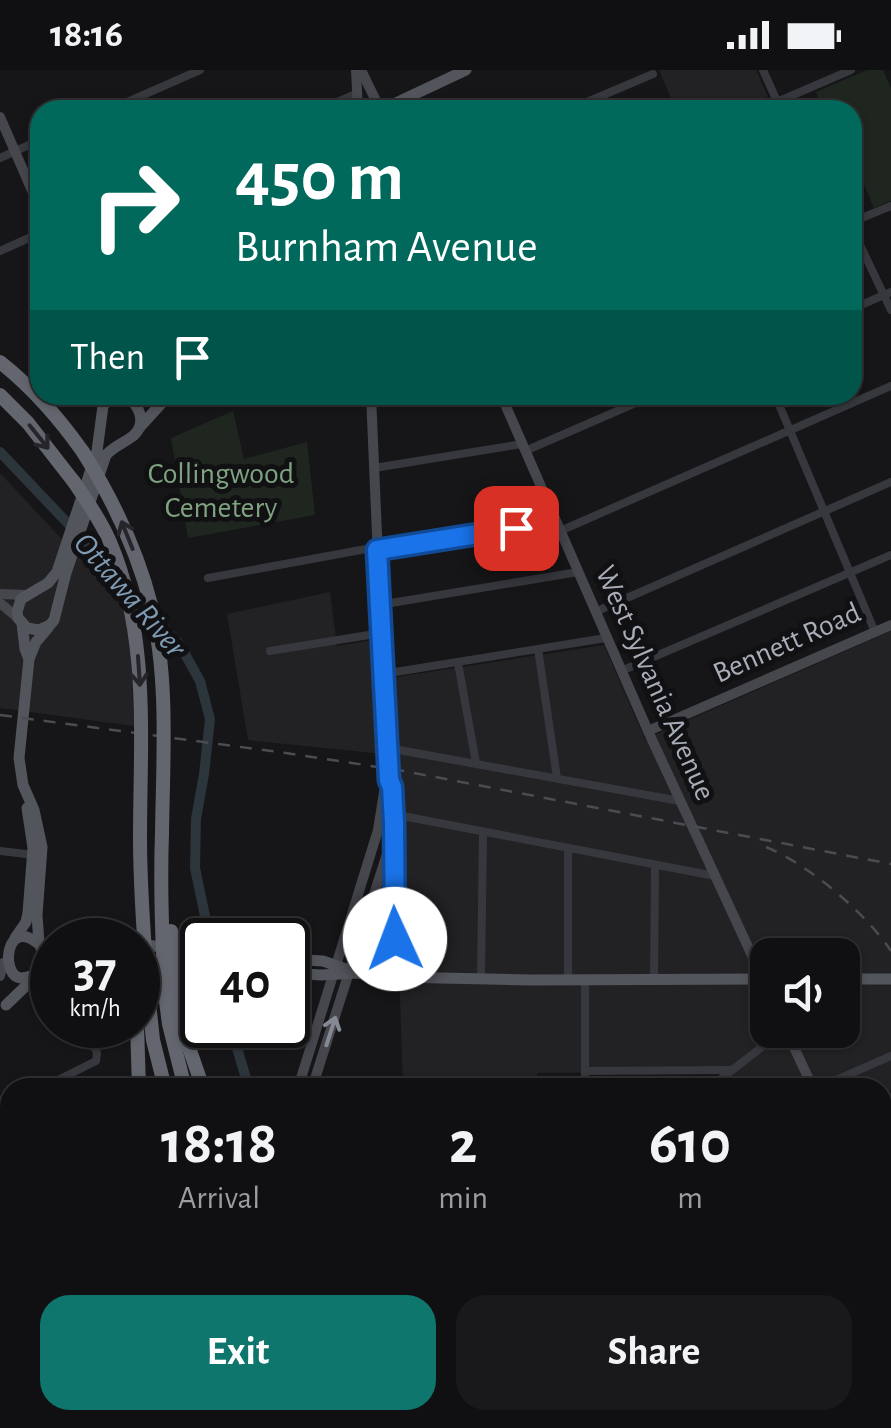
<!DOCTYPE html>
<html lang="en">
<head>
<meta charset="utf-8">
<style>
  body { margin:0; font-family:"Alegreya Sans",sans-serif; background:#19191b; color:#f1f3f6; height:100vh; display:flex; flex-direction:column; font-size:38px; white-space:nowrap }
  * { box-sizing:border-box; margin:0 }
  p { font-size:32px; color:#9c9d9f }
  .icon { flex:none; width:55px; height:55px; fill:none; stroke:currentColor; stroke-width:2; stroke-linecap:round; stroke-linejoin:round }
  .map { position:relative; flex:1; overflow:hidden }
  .drawer { position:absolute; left:0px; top:1008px; width:892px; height:352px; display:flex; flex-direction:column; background:#101012; border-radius:30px 30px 0 0; box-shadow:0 2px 8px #0004,0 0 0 2px #303032 }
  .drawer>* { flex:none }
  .top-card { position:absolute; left:30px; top:30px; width:832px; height:305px; border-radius:30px; box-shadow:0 2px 8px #0004,0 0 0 2px #303032; background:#00695c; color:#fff; overflow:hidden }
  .controls { position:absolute; left:750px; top:868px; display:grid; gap:20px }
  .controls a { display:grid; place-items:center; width:110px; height:110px; border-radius:20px; background:#101012; box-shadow:0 2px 8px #0004,0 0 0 2px #303032; font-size:50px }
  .speed { position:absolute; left:30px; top:848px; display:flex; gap:20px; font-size:50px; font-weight:700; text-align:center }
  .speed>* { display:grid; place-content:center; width:130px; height:130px; border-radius:50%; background:#101012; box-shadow:0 2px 8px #0004,0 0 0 2px #303032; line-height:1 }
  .speed small { font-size:25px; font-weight:400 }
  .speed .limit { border:5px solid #111; border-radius:15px; background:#fff; color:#111 }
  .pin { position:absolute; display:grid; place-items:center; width:85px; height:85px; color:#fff; margin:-42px; border-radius:20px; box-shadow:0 5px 15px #0006 }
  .me { position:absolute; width:110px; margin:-55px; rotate:358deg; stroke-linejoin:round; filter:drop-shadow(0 0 8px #0008) }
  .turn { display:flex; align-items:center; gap:35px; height:210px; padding:0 40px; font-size:45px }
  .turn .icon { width:130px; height:130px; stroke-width:2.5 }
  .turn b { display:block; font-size:70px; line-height:85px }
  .then { display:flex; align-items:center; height:95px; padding:0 40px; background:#0003; gap:20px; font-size:38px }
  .eta { display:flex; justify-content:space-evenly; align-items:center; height:170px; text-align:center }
  .eta b { font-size:60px; font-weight:700; line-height:70px }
  .cta { display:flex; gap:20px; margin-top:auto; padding:20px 40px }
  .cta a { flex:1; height:115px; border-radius:30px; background:#0f766e; color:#fff; font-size:40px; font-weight:700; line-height:115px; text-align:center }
  .cta a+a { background:#19191b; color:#f1f3f6 }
  .status { display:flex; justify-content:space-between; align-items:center; height:70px; padding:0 50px; background:#101012; direction:ltr }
  .status svg { height:28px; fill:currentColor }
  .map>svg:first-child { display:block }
</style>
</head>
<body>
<div class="status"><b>18:16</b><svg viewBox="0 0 49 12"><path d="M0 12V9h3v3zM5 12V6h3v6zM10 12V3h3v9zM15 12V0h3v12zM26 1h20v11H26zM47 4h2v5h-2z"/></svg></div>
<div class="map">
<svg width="891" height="1358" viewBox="0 0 891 1358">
  <rect width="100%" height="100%" fill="#161618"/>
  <g fill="#222225" fill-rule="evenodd">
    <polygon points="659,0 756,0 768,27 739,40 676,40"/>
    <polygon points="0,403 129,541 134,656 0,638"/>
    <path d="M 330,522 L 337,576 L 374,570 L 377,610 L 604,575 L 645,669 L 891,561 L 891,1020 L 883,1024 L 882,1018 L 710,1017 L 729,1002 L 537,1003 L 537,1017 L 403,1017 L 392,685 L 248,670 L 227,544 ZM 768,885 L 842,885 L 842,960 L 768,960 Z"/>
    <polygon points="891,1139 891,1358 517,1358 510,1350 882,1350 882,1143"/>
  </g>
  <g fill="#1e261f">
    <polygon points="867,0 883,0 891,18 891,131 874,138 853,90 852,40 823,40 816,22"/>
    <polygon points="233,341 244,389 307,372 315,445 188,468 171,368"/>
  </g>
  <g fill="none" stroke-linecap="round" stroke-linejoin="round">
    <g stroke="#2c353c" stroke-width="10">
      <polyline points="0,382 113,501 180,575 200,611 210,649 204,704 196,749 195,798 210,870"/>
      <polyline points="230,955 249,1018"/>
      <polyline points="480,1350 487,1358"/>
    </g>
    <g stroke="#37383d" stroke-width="8">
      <polyline points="763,0 781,40"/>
      <polyline points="109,40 200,0"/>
      <polyline points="319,40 358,23"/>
      <polyline points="568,40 653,4"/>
      <polyline points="758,40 851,0"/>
      <polyline points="0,88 40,70"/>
      <polyline points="852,152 891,136"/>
      <polyline points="852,158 891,240"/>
      <polyline points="0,181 40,163"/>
      <polyline points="852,239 891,222"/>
      <polyline points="775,325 875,562"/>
      <polyline points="525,381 654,325"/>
      <polyline points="374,398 522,374"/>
      <polyline points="560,461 891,316"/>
      <polyline points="377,480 556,452"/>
      <polyline points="208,508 377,477"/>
      <polyline points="379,535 578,502"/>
      <polyline points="595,542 891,412"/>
      <polyline points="538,579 557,708"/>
      <polyline points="270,581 381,563"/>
      <polyline points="458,593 476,693"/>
      <polyline points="621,601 891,485"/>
      <polyline points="383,604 606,568"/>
      <polyline points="388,678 680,731"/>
      <polyline points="382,742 715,806"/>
      <polyline points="0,781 35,785"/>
      <polyline points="481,909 483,762"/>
      <polyline points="568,910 568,778"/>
      <polyline points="654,910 655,795"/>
      <polyline points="585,911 585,1018"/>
      <polyline points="585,1001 731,1000"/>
      <polyline points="42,1018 96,991 97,983 85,955"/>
      <polyline points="709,1018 784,960"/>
      <polyline points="818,1018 891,986"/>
      <polyline points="0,1036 10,1031"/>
      <polyline points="882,1064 891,1060"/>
      <polyline points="882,1141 891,1137"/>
      <polyline points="0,1203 10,1199"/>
      <polyline points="882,1224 891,1218"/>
      <polyline points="0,1285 10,1280"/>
      <polyline points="764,1350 770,1358"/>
      <polyline points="14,1358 40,1350"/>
    </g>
    <g stroke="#45474d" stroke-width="10">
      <polyline points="356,0 358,40"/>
      <polyline points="361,0 378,35 377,40"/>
      <polyline points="0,47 40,139"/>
      <polyline points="501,325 648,661 768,920"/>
      <polyline points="0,524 25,525"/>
      <polyline points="0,533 18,548"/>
      <polyline points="648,661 891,555"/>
      <polyline points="395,773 393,810 396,907"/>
      <polyline points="0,906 3,893"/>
      <polyline points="786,960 813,1018"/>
      <polyline points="298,1018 378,760 384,722 388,711"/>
      <polyline points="312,1018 394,762 383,604 371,325"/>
      <polyline points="0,1079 10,1106"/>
      <polyline points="0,1133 10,1158"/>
      <polyline points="882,1168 891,1187"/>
      <polyline points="882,1340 891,1333"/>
      <polyline points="97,1350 102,1358"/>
      <polyline points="117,1350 117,1358"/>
      <polyline points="858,1358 869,1350"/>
    </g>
    <g stroke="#53555c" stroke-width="11">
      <polyline points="381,40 466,0"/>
      <path d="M 118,325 L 110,328 L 103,336 L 97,381 L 57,502 L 48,513 L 21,529 L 17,542 L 18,548 L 27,558 L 39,560 L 50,555 L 54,550 L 66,503 L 106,385 C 114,376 124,373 133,366 C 148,353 139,334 125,325"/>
      <polyline points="129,327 151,325"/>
      <polyline points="140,357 169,325"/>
      <polyline points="22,553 25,579 29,589"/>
      <polyline points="15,868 26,852 28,843 33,778 27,738"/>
      <polyline points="39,873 37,845 42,777 34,740 23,715 19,688 29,589 36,572 48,558"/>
      <polyline points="138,874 202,882"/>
      <polyline points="288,889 323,891 349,900"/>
      <polyline points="138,890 202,896"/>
      <path d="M 37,903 L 44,889 L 40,875 C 5,844 0,907 21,908 C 31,908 44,901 52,897"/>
      <polyline points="288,903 321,905 358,903 396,907 531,910 768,909"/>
      <polyline points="842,909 891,909"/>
      <polyline points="6,935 30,912 36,909"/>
    </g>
    <g stroke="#63666e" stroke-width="14">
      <path d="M 0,292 C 33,318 59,348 83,382"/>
      <polyline points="0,325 28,353 74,412"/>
      <polyline points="148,923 153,970 165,1018"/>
      <polyline points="165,924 169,954 185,1018"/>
      <polyline points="177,925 184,963 203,1018"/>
      <polyline points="137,955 139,1018"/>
      <polyline points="384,1350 392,1358"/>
      <polyline points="400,1350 407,1358"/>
      <polyline points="421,1350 428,1358"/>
      <polyline points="434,1350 441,1358"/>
    </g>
    <g stroke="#4a4c52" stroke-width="2.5" stroke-dasharray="12 10" stroke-linecap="butt">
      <polyline points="0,645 286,683 404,701 891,794"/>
      <path d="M 766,777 C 809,795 865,842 891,881"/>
    </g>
    <g stroke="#63666e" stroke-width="14">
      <path d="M 83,382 C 113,430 137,479 151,535 C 169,609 163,688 162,763 C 160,817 162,870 165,924"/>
      <path d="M 74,412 C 87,431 101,451 110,472 C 150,566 140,669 140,769 C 140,820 144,871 148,923"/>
      <polyline points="171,861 177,925"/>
    </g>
  </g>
  <defs><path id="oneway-shaft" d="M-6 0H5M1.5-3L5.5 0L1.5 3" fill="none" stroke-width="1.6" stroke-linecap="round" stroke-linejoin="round" transform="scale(2.5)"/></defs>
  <g stroke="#26262a">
    <use href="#oneway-shaft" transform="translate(39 367) rotate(51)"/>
    <use href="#oneway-shaft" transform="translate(127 465) rotate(-112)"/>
    <use href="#oneway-shaft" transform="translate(139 601) rotate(86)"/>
  </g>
  <use stroke="#858993" href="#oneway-shaft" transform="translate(331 961) rotate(-72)"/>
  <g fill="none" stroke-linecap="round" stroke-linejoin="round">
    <defs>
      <polyline id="route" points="395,869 394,753 392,717 389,710 377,480 516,458"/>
    </defs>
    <use href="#route" stroke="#114b97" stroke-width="25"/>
    <use href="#route" stroke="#1a73e8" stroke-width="18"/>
  </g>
  <g text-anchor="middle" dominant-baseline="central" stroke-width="10" stroke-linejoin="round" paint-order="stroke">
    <g font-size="30" fill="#7fa381" stroke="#111113">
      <text x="221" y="404">Collingwood<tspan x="221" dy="34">Cemetery</tspan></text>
    </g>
    <g font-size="30" fill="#a8adb8" stroke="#111113">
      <text transform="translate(787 573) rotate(-24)">Bennett Road</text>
      <text transform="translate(655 613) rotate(66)">West Sylvania Avenue</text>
    </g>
    <g font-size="32" font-style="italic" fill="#7f9bb3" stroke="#111113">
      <text transform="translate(130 525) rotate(49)">Ottawa River</text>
    </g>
  </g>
</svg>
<div class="controls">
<a><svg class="icon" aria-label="sound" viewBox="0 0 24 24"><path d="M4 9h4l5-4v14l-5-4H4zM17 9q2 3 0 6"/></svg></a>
</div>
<div class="speed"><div>37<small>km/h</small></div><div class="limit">40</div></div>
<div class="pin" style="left:516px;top:458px;background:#d93025"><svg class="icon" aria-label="arrive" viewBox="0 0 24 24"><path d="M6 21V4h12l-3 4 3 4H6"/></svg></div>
<svg class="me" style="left:395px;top:869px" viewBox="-20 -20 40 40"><circle r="19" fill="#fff"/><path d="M0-13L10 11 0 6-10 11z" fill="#1a73e8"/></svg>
<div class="top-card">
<div class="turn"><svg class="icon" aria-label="right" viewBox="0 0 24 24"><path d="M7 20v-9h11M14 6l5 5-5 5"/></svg><div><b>450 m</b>Burnham Avenue</div></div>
<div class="then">Then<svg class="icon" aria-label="arrive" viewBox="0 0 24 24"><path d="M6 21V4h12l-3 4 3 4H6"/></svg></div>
</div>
<section class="drawer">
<div class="eta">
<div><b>18:18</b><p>Arrival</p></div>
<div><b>2</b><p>min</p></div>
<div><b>610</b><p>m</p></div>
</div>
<div class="cta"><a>Exit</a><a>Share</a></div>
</section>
</div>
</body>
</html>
